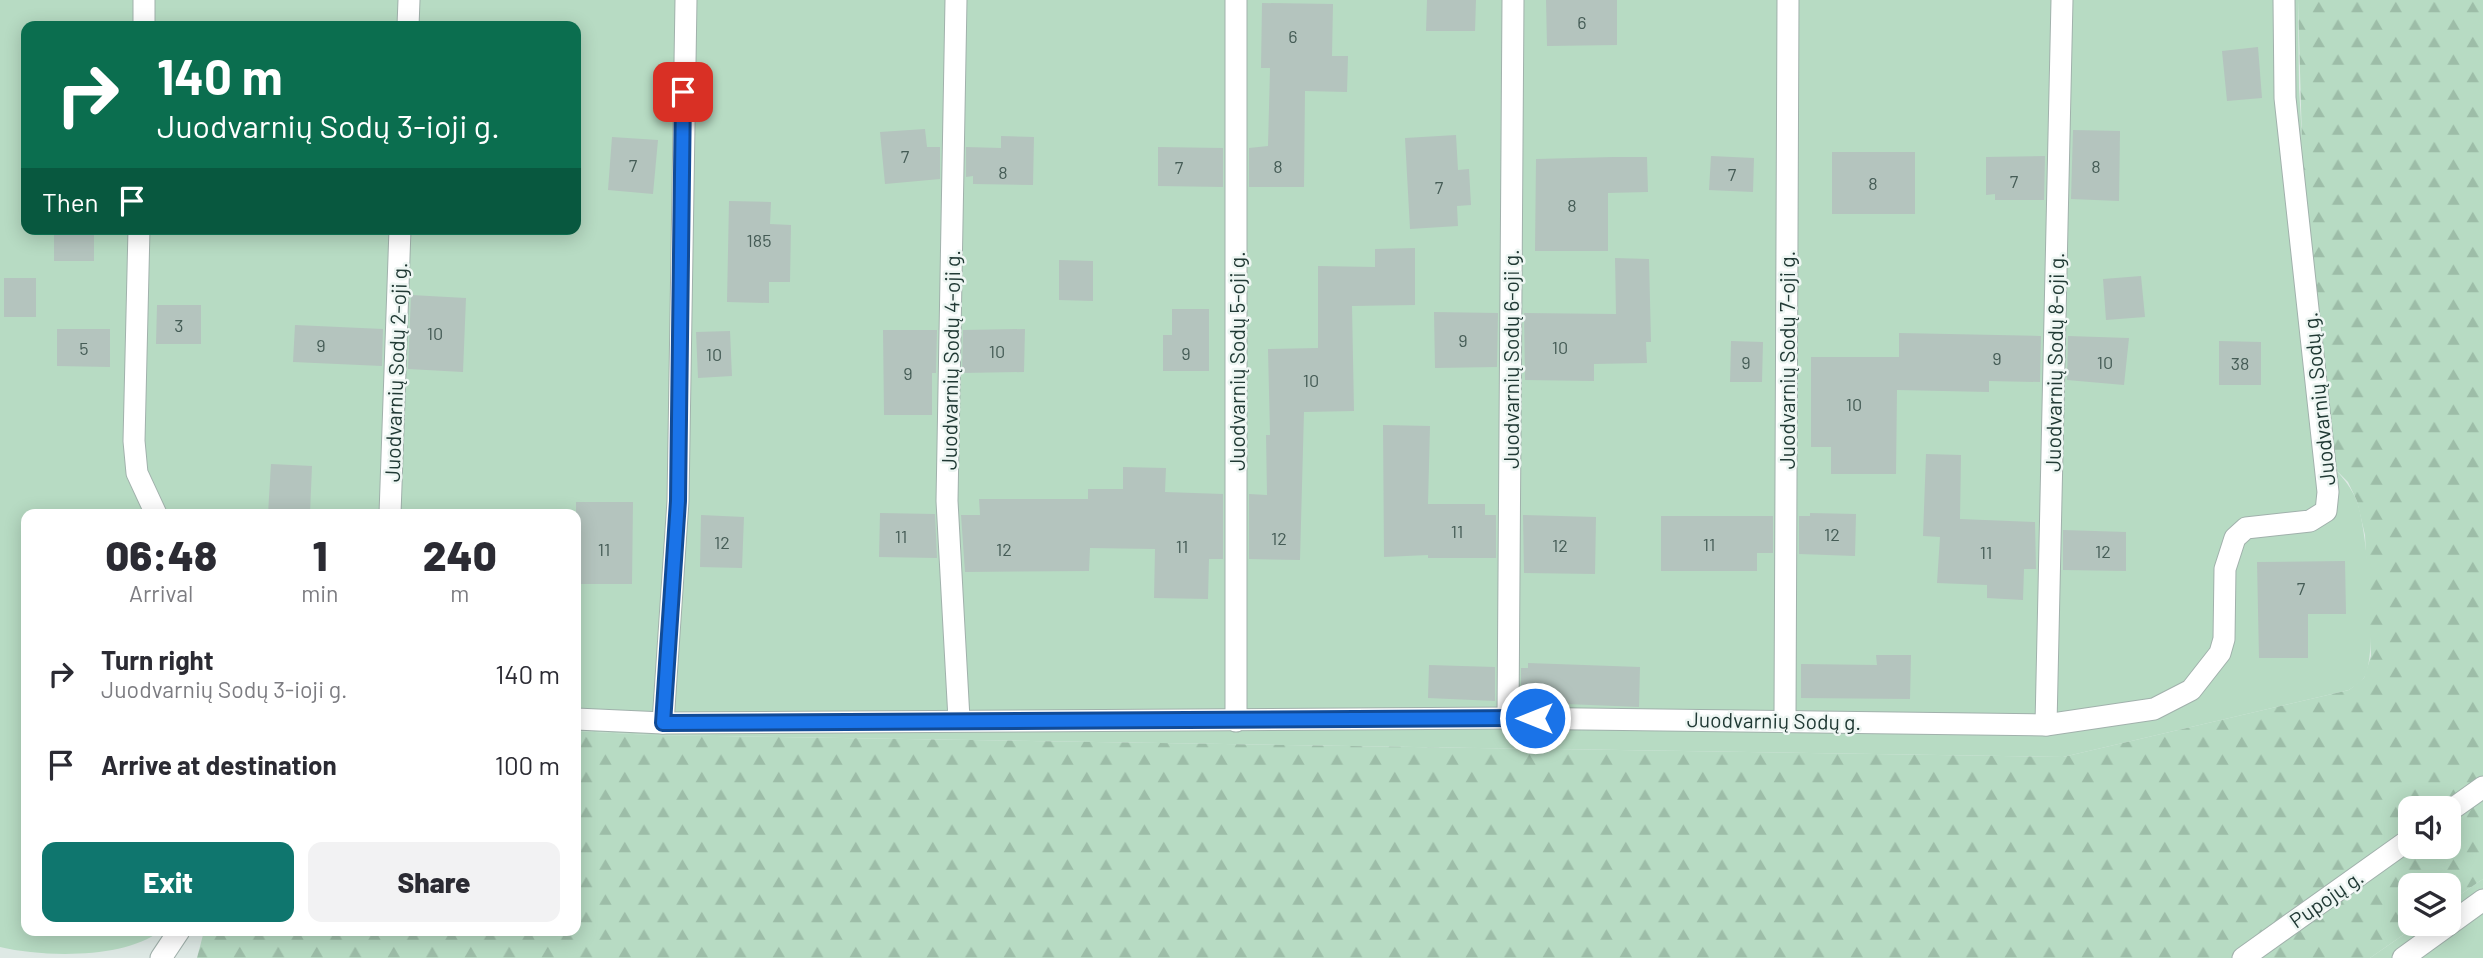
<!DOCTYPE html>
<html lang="en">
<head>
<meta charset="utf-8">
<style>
  body { margin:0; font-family:Barlow,sans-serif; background:#f2f2f3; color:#2b2b33; height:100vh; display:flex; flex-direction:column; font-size:26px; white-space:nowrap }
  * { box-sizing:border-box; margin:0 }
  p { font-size:23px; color:#7c7c81 }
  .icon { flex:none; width:38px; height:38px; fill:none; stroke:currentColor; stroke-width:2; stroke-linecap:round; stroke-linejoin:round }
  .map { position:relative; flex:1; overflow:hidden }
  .sheet { position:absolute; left:21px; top:509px; width:560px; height:427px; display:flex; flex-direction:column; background:#fff; border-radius:14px; box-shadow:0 4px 18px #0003 }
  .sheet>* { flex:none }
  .banner { position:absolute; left:21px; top:21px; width:560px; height:214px; border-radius:14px; box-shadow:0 4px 18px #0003; background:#0b6e4f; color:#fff; overflow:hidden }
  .fabs { position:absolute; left:2398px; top:796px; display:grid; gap:14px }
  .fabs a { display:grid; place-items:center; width:63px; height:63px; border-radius:14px; background:#fff; box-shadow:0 4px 18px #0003; font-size:35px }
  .pin { position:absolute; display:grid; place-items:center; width:60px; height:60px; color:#fff; margin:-30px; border-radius:14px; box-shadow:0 4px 10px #0006 }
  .me { position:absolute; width:77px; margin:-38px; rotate:270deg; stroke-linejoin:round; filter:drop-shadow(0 0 5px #0008) }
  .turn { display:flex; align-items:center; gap:24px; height:147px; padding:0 21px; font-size:32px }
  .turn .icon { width:91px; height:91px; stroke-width:2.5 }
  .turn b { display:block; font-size:49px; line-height:60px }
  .then { display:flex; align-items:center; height:66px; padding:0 21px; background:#0003; gap:14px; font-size:26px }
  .eta { display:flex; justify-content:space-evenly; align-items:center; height:119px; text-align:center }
  .eta b { font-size:42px; font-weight:800; line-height:49px }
  .cta { display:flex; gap:14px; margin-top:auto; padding:14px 21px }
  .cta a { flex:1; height:80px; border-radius:14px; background:#0f766e; color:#fff; font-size:28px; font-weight:800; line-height:80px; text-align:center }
  .cta a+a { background:#f2f2f3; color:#2b2b33 }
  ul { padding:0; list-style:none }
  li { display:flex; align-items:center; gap:21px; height:91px; padding:0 21px }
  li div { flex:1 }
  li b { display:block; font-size:26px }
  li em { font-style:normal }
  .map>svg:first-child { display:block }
</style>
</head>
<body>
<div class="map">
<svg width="2483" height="958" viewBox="0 0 2483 958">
  <defs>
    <pattern id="forest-firs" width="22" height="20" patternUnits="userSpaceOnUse" patternTransform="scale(1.75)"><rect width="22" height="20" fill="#b7dbc3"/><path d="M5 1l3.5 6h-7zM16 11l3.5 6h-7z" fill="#9dbda8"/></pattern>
  </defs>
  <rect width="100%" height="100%" fill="#dee9e5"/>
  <g fill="#b7dbc3" fill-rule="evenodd">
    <path d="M 0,0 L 2298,0 L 2299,88 L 2321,455 C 2335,469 2349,482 2357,501 C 2367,530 2378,650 2365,676 C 2362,682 2354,686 2349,690 L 2063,757 L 651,735 L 576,731 L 576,514 L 26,514 L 26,931 L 160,931 C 126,958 47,958 0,947 ZM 26,26 L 576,26 L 576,229 L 26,229 Z"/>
    <polygon points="2483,879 2483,958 2370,958 2419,924 2448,924 2448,903"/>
  </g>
  <path fill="url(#forest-firs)" fill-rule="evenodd" d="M 2298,0 L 2483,0 L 2483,879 L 2448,903 L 2448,886 L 2410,886 L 2410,924 L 2419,924 L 2370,958 L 197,958 L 204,931 L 576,931 L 576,731 L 651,735 L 2063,757 L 2349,690 L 2364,678 L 2371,656 L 2365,535 L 2357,501 L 2348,482 L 2321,455 L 2310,427 ZM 2410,808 L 2448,808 L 2448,847 L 2410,847 Z"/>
  <g fill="#b4c4be">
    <polygon points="1427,0 1476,0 1475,31 1426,31"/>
    <polygon points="1546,0 1617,0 1617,45 1547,46"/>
    <polygon points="1262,3 1333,4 1332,56 1348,56 1347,92 1305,91 1304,187 1249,187 1249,148 1268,146 1270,68 1261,68"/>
    <polygon points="2258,47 2262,98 2227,101 2222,51"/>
    <polygon points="925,129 927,147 940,147 940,179 885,184 880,132"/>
    <polygon points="2073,130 2120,131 2119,201 2071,199"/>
    <polygon points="1456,135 1458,170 1469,169 1471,205 1457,206 1458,226 1410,229 1405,138"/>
    <polygon points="1001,136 1034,137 1033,185 973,184 973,176 966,177 966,147 1001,148"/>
    <polygon points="612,137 658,140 653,194 608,190"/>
    <polygon points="1158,147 1223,148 1223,187 1158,186"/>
    <rect x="1832" y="152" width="83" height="62"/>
    <polygon points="1711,156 1754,158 1753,192 1709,190"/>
    <polygon points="2045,156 2044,200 1995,200 1995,194 1986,195 1986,157"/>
    <polygon points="1613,157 1647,157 1648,192 1608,193 1608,251 1535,251 1536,159"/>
    <polygon points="729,201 771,202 770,224 791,225 790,282 769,282 769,303 727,302"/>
    <rect x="54" y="229" width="40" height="32"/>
    <polygon points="1415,248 1415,305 1352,306 1354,411 1304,412 1300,560 1249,559 1249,494 1267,495 1266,435 1270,435 1268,349 1318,348 1318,266 1375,267 1375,249"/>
    <polygon points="1615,258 1649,259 1651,342 1646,342 1647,363 1594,364 1594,381 1525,380 1524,313 1616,314"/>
    <polygon points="1059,260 1093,261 1093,301 1059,300"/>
    <polygon points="2141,276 2145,317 2106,320 2103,279"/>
    <rect x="4" y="278" width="32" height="39"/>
    <polygon points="411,295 466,298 463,372 408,369"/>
    <polygon points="157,305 201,305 201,344 156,344"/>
    <polygon points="1172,309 1209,309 1209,371 1163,371 1163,335 1172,335"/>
    <polygon points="1434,312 1498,313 1497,367 1435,368"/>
    <polygon points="295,325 383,329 382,366 293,362"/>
    <polygon points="57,329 110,329 110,367 57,366"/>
    <polygon points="1025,329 1024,372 962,373 963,330"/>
    <polygon points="883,330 937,330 936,373 932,373 932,415 884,415"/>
    <polygon points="730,331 732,376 698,378 696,332"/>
    <polygon points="1899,333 2041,336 2040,382 1989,381 1989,392 1897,390 1896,474 1831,474 1831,447 1811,447 1811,357 1899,357"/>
    <polygon points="2068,336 2129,338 2124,385 2067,380"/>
    <polygon points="1731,341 1763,342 1762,382 1730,382"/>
    <polygon points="2219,341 2261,342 2261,385 2219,385"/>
    <polygon points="1383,425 1430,426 1428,504 1485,504 1485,515 1496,515 1496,558 1428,558 1428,555 1384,557"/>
    <polygon points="1926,454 1961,455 1960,519 2035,522 2036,569 2024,569 2023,600 1987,598 1987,585 1937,583 1940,537 1923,536"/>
    <polygon points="271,464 312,466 310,514 268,514"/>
    <polygon points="1123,467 1166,468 1165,492 1223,494 1223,559 1209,559 1208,599 1154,598 1155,549 1090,548 1089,571 965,572 961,515 980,515 979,499 1088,499 1088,489 1123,489"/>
    <polygon points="576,502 633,502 632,584 576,584"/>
    <polygon points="880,513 935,514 937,558 879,557"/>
    <polygon points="1810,513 1856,514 1855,556 1799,554 1799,516 1810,516"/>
    <polygon points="701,515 744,517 742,568 700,567"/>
    <polygon points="1523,515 1596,517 1595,574 1524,573"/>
    <polygon points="1661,516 1773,516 1773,553 1757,553 1757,571 1661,571"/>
    <polygon points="2063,530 2126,532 2126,571 2063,570"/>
    <polygon points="2345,561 2346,614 2308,614 2308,658 2259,658 2257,562"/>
    <polygon points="1876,655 1911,655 1910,699 1801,698 1801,664 1877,665"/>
    <polygon points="1528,663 1640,667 1639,707 1521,702 1521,668 1528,668"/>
    <polygon points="1429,665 1495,667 1495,701 1428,698"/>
  </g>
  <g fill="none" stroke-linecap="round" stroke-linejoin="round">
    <defs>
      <g id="street">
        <polyline points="956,0 947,501 959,719"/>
        <polyline points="144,26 144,0"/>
        <polyline points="408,26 409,0"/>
        <polyline points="139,229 134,441 137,473 156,514"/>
        <polyline points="390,514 400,229"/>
        <polyline points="1508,718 1513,0"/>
        <polyline points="576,719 663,723 1508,718 2046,725 2154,709 2191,690 2220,653 2224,639 2225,569 2235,538 2246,528 2310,521 2326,511 2328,492 2285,98 2284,0"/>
        <polyline points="1785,719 1788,0"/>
        <polyline points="1236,721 1236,0"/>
        <polyline points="663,723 678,501 686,0"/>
        <polyline points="2046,725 2062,0"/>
        <polyline points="2448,812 2483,787"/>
        <polyline points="161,958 179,931"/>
        <polyline points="2243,958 2410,839"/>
        <polyline points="2403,958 2483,900"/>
      </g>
    </defs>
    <use href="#street" stroke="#a1b1ac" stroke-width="23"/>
    <use href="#street" stroke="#fff" stroke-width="21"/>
  </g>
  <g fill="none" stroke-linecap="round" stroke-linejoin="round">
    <defs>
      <polyline id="route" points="683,92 678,501 663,723 1535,718"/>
    </defs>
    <use href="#route" stroke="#114b97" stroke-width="18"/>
    <use href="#route" stroke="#1a73e8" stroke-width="12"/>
  </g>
  <g text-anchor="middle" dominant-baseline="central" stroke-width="5" stroke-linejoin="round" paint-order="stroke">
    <g font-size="18" fill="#455c56">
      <text x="1582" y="22">6</text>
      <text x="1293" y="36">6</text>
      <text x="905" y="156">7</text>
      <text x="633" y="165">7</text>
      <text x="1278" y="166">8</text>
      <text x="2096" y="166">8</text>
      <text x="1179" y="167">7</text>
      <text x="1003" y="172">8</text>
      <text x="1732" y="174">7</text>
      <text x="2014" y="181">7</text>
      <text x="1873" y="183">8</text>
      <text x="1439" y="187">7</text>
      <text x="1572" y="205">8</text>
      <text x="759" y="240">185</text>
      <text x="179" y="325">3</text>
      <text x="435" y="333">10</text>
      <text x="1463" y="340">9</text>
      <text x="321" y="345">9</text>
      <text x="1560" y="347">10</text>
      <text x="84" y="348">5</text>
      <text x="997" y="351">10</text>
      <text x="1186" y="353">9</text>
      <text x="714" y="354">10</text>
      <text x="1997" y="358">9</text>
      <text x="1746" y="362">9</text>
      <text x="2105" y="362">10</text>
      <text x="2240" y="363">38</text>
      <text x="908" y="373">9</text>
      <text x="1311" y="380">10</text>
      <text x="1854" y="404">10</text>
      <text x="1457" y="531">11</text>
      <text x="1832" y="534">12</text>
      <text x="901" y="536">11</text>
      <text x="1279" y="538">12</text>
      <text x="722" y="542">12</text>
      <text x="1709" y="544">11</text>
      <text x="1560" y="545">12</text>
      <text x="1182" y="546">11</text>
      <text x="604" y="549">11</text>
      <text x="1004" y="549">12</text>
      <text x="2103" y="551">12</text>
      <text x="1986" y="552">11</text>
      <text x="2301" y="588">7</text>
    </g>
    <g font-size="21" fill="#203934" stroke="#eef6f3">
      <text transform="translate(1510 359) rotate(-90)">Juodvarnių Sodų 6-oji g.</text>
      <text transform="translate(950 360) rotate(-89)">Juodvarnių Sodų 4-oji g.</text>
      <text transform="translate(1786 360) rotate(-90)">Juodvarnių Sodų 7-oji g.</text>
      <text transform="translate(1236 361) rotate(-90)">Juodvarnių Sodų 5-oji g.</text>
      <text transform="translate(2054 362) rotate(-89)">Juodvarnių Sodų 8-oji g.</text>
      <text transform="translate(395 372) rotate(-88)">Juodvarnių Sodų 2-oji g.</text>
      <text transform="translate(2318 399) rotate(-96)">Juodvarnių Sodų g.</text>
      <text transform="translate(1774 720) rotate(1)">Juodvarnių Sodų g.</text>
      <text transform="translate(2326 898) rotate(-35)">Pupojų g.</text>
    </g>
  </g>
</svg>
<div class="fabs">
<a><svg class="icon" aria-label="sound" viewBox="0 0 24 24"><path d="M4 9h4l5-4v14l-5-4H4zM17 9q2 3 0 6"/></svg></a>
<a><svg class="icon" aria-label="layers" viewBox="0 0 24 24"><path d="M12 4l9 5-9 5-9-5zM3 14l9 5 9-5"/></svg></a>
</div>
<div class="pin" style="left:683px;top:92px;background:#d93025"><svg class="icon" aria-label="arrive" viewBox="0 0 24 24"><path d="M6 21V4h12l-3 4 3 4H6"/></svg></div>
<svg class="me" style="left:1535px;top:718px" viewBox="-20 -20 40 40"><circle r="17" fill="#1a73e8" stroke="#fff" stroke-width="3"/><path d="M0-11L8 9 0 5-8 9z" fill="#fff"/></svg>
<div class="banner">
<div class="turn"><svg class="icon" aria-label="right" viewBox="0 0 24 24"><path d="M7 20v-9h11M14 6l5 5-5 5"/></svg><div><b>140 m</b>Juodvarnių Sodų 3-ioji g.</div></div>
<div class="then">Then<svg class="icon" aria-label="arrive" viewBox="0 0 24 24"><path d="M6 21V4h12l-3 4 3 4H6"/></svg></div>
</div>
<section class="sheet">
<div class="eta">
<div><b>06:48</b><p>Arrival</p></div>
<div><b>1</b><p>min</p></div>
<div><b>240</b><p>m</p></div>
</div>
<ul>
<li><svg class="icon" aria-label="right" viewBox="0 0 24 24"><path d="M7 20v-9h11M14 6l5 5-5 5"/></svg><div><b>Turn right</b><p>Juodvarnių Sodų 3-ioji g.</p></div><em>140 m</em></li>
<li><svg class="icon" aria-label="arrive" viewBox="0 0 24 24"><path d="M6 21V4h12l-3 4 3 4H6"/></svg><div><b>Arrive at destination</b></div><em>100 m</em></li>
</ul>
<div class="cta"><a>Exit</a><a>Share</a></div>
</section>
</div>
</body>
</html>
